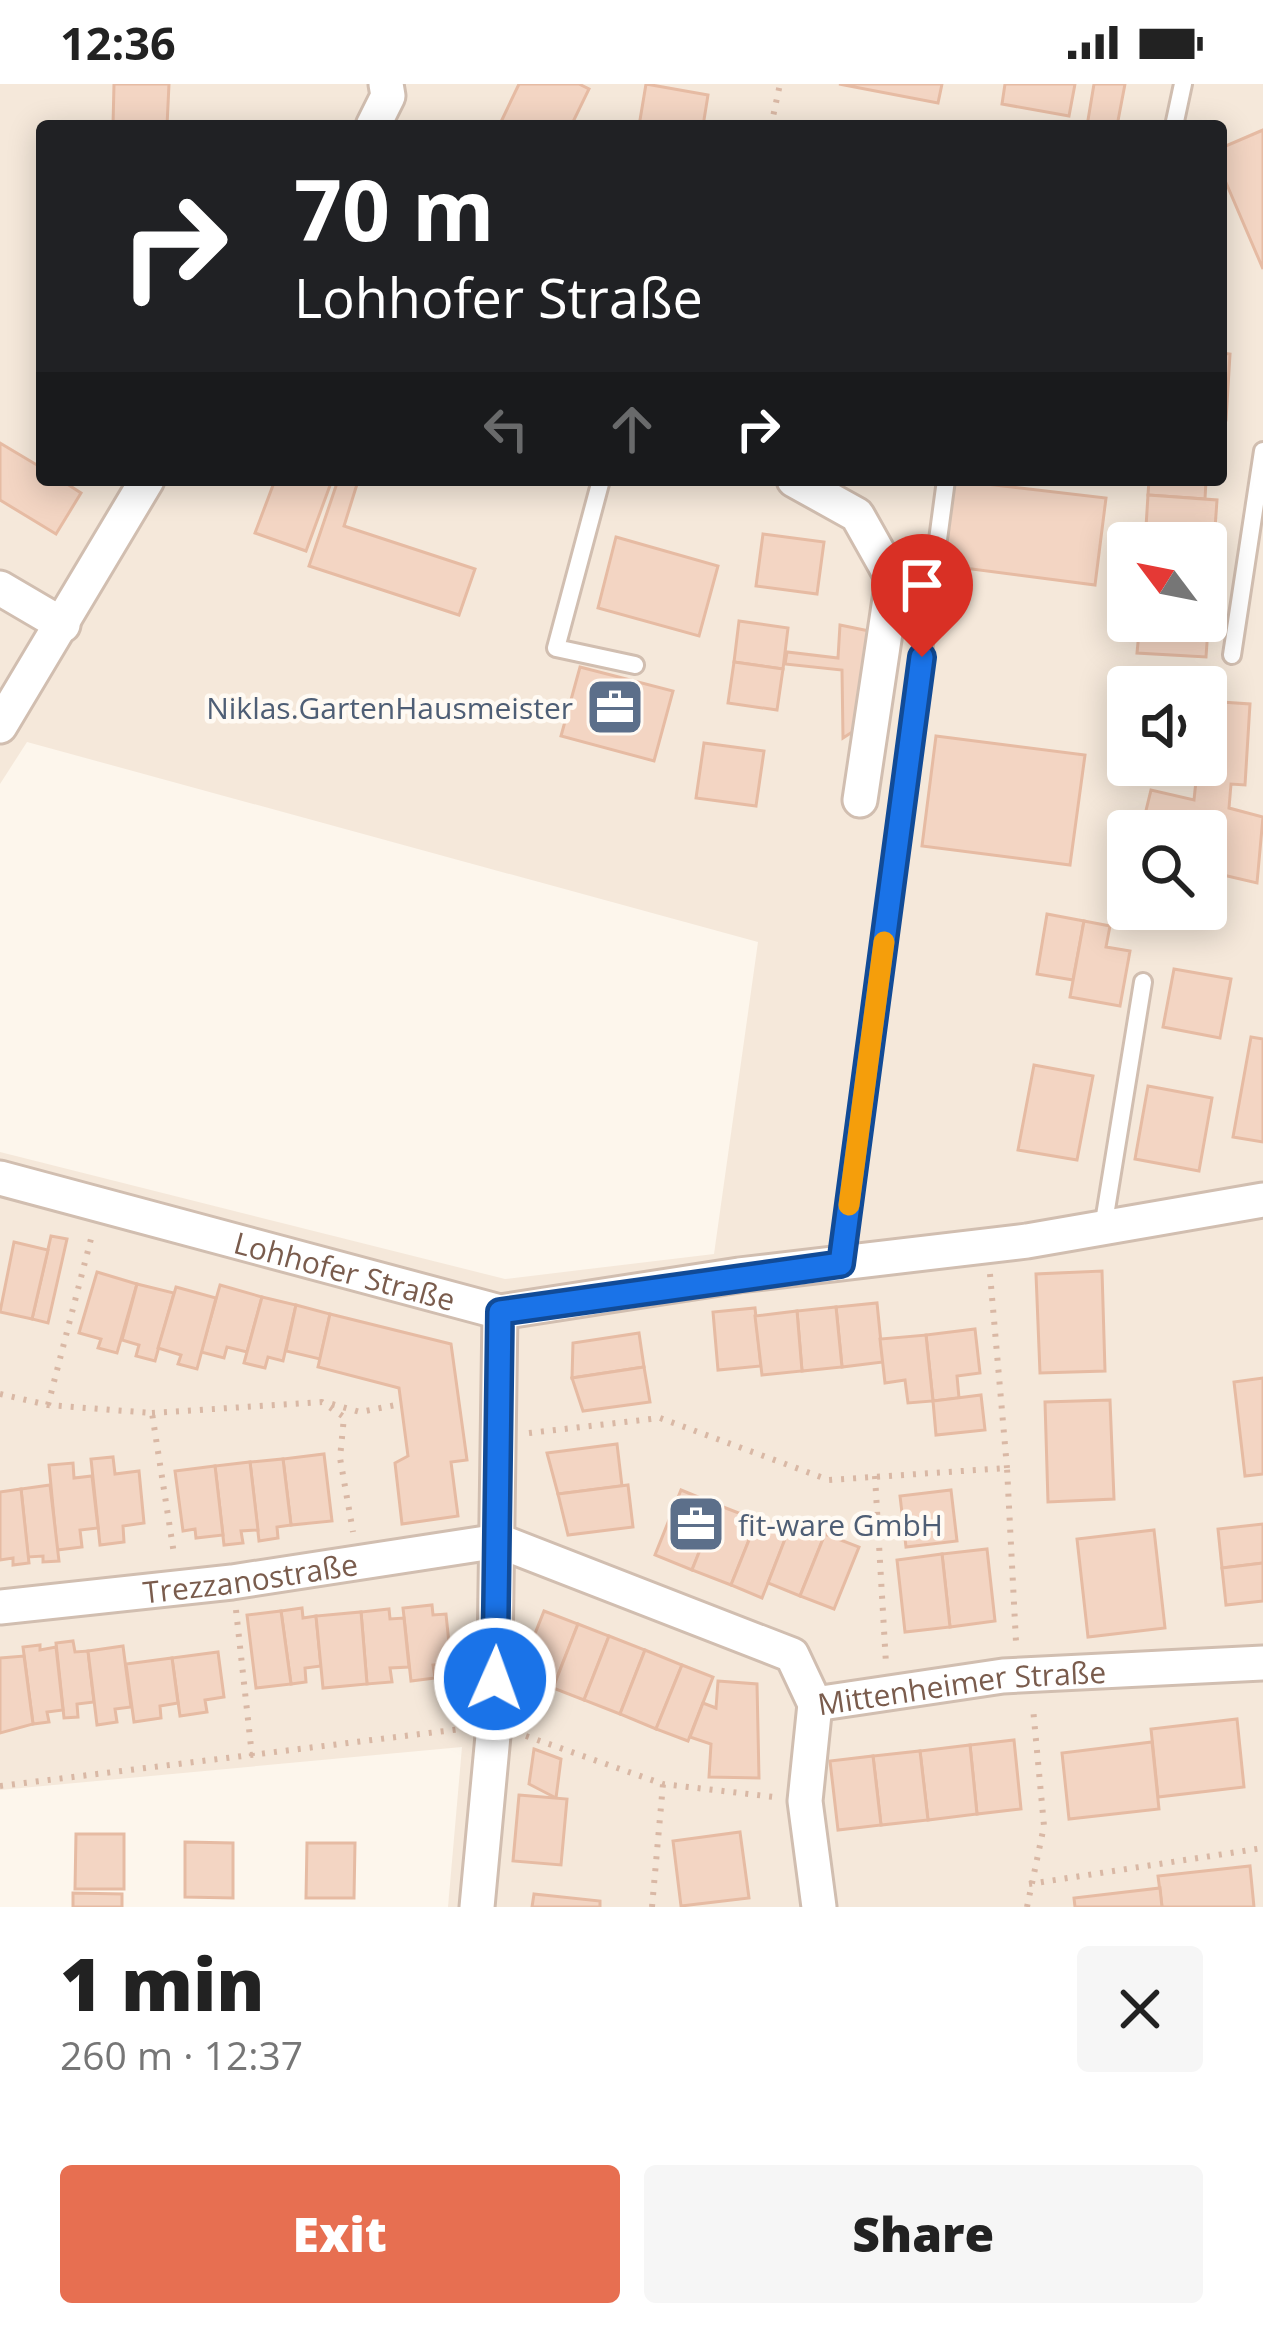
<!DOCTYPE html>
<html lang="en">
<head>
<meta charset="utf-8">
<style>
  body { margin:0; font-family:"Open Sans",sans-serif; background:#f6f6f6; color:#222; height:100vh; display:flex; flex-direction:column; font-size:45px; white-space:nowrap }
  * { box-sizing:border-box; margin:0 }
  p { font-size:39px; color:#767676 }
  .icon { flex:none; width:66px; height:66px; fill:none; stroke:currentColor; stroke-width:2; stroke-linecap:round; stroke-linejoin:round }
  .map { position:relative; height:1823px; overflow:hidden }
  .drawer { display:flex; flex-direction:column; background:#fff; flex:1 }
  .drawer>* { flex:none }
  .banner { position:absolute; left:36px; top:36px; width:1191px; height:366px; border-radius:12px; box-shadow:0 6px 30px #0003; background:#202124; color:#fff; overflow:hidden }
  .needle { width:78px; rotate:302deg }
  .buttons { position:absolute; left:1107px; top:438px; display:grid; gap:24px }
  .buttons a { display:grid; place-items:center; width:120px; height:120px; border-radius:12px; background:#fff; box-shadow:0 6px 30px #0003; font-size:60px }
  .pin { position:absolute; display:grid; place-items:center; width:102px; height:102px; color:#fff; margin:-123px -51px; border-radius:50% 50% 50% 0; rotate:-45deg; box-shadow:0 0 12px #0007 }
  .pin .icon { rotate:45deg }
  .me { position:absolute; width:132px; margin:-66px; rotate:2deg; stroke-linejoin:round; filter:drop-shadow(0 0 9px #0008) }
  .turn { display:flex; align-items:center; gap:42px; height:252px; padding:0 60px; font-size:54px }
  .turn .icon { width:156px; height:156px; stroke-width:2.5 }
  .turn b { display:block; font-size:84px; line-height:102px }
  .lanes { display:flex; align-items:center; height:114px; padding:0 60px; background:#0003; justify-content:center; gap:60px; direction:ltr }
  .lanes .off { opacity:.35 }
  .round { display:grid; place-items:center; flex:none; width:126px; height:126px; border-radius:12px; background:#f6f6f6 }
  .head { display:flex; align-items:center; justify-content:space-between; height:204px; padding:0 60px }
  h1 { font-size:72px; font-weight:800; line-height:90px }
  .primary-button { display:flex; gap:24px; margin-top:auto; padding:24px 60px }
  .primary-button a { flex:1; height:138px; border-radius:12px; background:#e76f51; color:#fff; font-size:48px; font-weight:800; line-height:138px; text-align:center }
  .primary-button a+a { background:#f6f6f6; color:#222 }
  .status { display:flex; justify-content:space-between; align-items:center; height:84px; padding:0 60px; background:#fff; direction:ltr }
  .status svg { height:33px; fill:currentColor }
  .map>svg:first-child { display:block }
</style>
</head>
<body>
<div class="status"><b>12:36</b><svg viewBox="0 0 49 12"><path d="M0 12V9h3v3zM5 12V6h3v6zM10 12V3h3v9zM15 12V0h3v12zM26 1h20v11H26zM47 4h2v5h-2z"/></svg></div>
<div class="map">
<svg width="1263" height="1823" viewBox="0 0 1263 1823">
  <rect width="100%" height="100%" fill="#fdf6ec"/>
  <path fill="#f5e8da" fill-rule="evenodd" d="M 0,0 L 1263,0 L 1263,1823 L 448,1823 L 462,1663 L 0,1706 L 0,1068 L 505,1195 L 714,1170 L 758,858 L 27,658 L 0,700 ZM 42,42 L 1221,42 L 1221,396 L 42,396 ZM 1128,459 L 1206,459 L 1206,537 L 1128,537 ZM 1128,603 L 1206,603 L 1206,681 L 1128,681 ZM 1128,747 L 1206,747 L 1206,825 L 1128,825 Z"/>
  <g fill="#f3d5c3" stroke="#e6bba3" stroke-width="3">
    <polygon points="114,0 169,0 167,42 113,42"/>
    <polygon points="519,0 579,0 589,5 571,42 499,42"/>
    <polygon points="646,0 708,11 703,42 639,42"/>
    <polygon points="839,0 942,0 938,19"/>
    <polygon points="1005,0 1075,0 1069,32 1002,20"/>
    <polygon points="1094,0 1125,0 1117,42 1087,42"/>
    <polygon points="1263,46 1263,185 1221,87 1221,64"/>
    <polygon points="1221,269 1230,270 1226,336 1221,336"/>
    <polygon points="0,359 42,384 42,396 61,396 81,409 56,450 0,416"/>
    <polygon points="275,396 332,396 306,467 255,449"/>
    <polygon points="338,396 358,397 344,442 475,485 459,531 309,482"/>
    <polygon points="952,396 1106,414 1095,501 941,481"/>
    <polygon points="1149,396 1206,396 1205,415 1148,411"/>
    <polygon points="1148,411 1217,416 1206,573 1137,569 1140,537 1206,537 1206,459 1145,459"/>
    <polygon points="763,450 824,458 817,510 756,502"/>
    <polygon points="616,453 718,482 699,552 598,524"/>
    <polygon points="739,537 788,544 783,585 734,578"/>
    <polygon points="840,541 869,547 860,643 843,654 842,586 785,580 787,568 838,574"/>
    <polygon points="734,578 783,585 777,626 728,619"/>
    <polygon points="580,583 673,607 654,677 561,652"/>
    <polygon points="1206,617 1250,620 1245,701 1231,700 1229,724 1263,733 1257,799 1206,787 1206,747 1141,747 1151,706 1194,716 1196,697 1177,696 1178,681 1206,681"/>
    <polygon points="936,652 1085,671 1070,781 922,762"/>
    <polygon points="704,659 764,667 756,722 696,714"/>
    <polygon points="1047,830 1084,837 1073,896 1037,890"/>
    <polygon points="1084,837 1110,842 1106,863 1130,867 1120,922 1070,913"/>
    <polygon points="1174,885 1231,895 1220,954 1163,943"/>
    <polygon points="1251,953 1263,955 1263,1058 1233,1053"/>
    <polygon points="1034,981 1093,992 1077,1076 1018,1066"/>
    <polygon points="1148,1002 1212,1014 1199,1087 1135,1075"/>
    <polygon points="51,1152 67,1155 48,1239 32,1235"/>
    <polygon points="14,1158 48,1166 32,1235 0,1228"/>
    <polygon points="1102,1187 1105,1287 1040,1289 1036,1190"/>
    <polygon points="97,1188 137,1200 117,1269 98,1264 101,1255 79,1249"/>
    <polygon points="137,1200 174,1209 155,1277 136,1272 139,1261 122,1256"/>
    <polygon points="220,1201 262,1213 247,1268 227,1263 224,1274 201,1268"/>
    <polygon points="176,1203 216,1214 197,1285 178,1280 181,1271 158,1264"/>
    <polygon points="262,1213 296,1221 283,1277 268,1273 265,1284 244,1279"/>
    <polygon points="877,1219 883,1278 842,1283 836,1223"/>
    <polygon points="296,1221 330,1230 320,1275 286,1267"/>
    <polygon points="836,1223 842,1283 802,1287 797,1227"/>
    <polygon points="755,1224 761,1282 718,1286 713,1228"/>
    <polygon points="797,1227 802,1287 762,1291 755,1232"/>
    <polygon points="330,1230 451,1260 467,1376 451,1378 458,1432 402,1440 395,1379 408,1372 399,1304 318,1283"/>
    <polygon points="975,1245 980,1289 957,1292 959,1314 933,1317 926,1251"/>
    <polygon points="639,1249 644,1283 572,1294 573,1259"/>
    <polygon points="926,1251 933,1317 908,1319 905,1296 885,1299 880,1255"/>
    <polygon points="644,1283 650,1318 583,1327 572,1294"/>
    <polygon points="1263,1294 1263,1390 1245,1392 1234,1298"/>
    <polygon points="981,1311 985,1346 936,1351 933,1317"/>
    <polygon points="1110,1316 1114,1415 1048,1418 1045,1318"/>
    <polygon points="617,1360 622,1402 558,1410 547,1369"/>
    <polygon points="324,1370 332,1437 291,1441 283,1375"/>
    <polygon points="113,1373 115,1390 139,1387 144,1439 123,1442 124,1458 100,1461 91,1375"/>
    <polygon points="283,1375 291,1441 277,1443 278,1454 259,1457 250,1378"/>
    <polygon points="250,1378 258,1446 241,1447 243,1459 224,1461 215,1382"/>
    <polygon points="73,1379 74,1394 92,1392 98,1444 80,1446 82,1463 57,1466 49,1381"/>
    <polygon points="215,1382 223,1451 196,1454 195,1445 183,1447 175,1387"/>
    <polygon points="50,1401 59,1477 43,1478 43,1472 28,1473 21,1405"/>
    <polygon points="628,1401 633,1443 568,1451 558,1410"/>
    <polygon points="21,1405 29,1479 13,1481 13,1474 0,1476 0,1408"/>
    <polygon points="681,1406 718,1421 692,1486 655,1471"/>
    <polygon points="951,1406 957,1457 906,1463 900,1412"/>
    <polygon points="718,1421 757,1436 731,1501 692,1486"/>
    <polygon points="757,1436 788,1448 762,1514 731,1501"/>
    <polygon points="792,1437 825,1450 800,1512 768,1499"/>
    <polygon points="1263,1440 1263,1479 1222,1484 1218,1445"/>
    <polygon points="1154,1446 1165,1544 1088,1553 1077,1455"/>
    <polygon points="825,1450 859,1463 834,1525 800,1512"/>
    <polygon points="987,1465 995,1537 950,1543 942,1470"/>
    <polygon points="942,1470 950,1543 905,1548 897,1476"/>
    <polygon points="1263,1479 1263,1517 1226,1521 1222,1484"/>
    <polygon points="432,1521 433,1531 446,1530 451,1579 433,1581 435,1594 411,1597 403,1524"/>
    <polygon points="302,1524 303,1534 316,1532 321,1582 305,1584 306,1598 291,1600 281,1527"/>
    <polygon points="389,1525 390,1535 404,1534 409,1583 390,1584 392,1598 367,1600 361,1528"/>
    <polygon points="281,1527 291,1600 256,1604 247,1531"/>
    <polygon points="544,1527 578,1540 553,1604 519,1590"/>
    <polygon points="361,1528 367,1600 323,1604 316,1532"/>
    <polygon points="578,1540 609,1552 584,1616 553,1604"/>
    <polygon points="609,1552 645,1566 620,1630 584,1616"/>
    <polygon points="73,1557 75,1568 88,1567 94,1618 77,1620 78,1633 64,1634 56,1559"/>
    <polygon points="40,1561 40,1566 56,1563 63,1626 47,1628 49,1638 33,1640 23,1563"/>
    <polygon points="123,1562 131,1623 115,1625 117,1638 97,1641 88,1567"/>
    <polygon points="645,1566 682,1581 656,1645 620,1630"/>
    <polygon points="218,1568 224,1613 205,1616 207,1628 180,1632 172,1574"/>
    <polygon points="24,1572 33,1640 0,1649 0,1574"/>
    <polygon points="172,1574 178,1619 160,1622 161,1634 134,1638 126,1580"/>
    <polygon points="682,1581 713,1593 688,1657 656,1645"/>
    <polygon points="718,1597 757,1600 759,1694 709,1693 711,1660 690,1653 703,1619 716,1624"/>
    <polygon points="1237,1635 1244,1703 1158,1713 1151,1645"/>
    <polygon points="1014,1656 1021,1725 977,1730 970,1661"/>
    <polygon points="1152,1658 1159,1725 1069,1735 1062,1669"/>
    <polygon points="970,1661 977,1730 928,1736 920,1667"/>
    <polygon points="534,1665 561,1675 556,1714 529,1700"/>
    <polygon points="920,1667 928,1736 881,1741 873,1672"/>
    <polygon points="873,1672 881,1741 838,1746 830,1677"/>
    <polygon points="519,1711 567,1715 561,1781 513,1777"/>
    <polygon points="740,1748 749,1814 681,1822 673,1757"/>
    <polygon points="76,1750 124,1750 124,1805 75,1805"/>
    <polygon points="185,1758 233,1759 233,1814 185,1813"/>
    <polygon points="307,1759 355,1759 354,1814 306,1814"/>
    <polygon points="1250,1782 1254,1823 1162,1823 1158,1792"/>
    <polygon points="1160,1804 1162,1823 1075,1823 1074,1814"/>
    <polygon points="73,1809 122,1810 122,1823 73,1823"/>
    <polygon points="534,1810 600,1817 600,1823 532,1823"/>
  </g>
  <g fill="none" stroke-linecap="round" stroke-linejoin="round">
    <defs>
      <g id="lane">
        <polyline points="1174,42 1183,0"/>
        <polyline points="601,396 556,564 635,581"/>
        <polyline points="1232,571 1263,367"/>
        <polyline points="1103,1144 1143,898"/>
        <polyline points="841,1179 946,396"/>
      </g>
      <g id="street">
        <polyline points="373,42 388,12 386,0"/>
        <polyline points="794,396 857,431 893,495 860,716"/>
        <polyline points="0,504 63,541"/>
        <polyline points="0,642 147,396"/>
        <path id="s1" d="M 0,1094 L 500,1228 L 739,1191 L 1027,1157 L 1263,1116"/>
        <path id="s2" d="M 0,1523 L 232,1498 L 499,1457 L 792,1571 L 815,1620 L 1003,1592 L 1263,1579"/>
        <polyline points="815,1620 805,1717 819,1823"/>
        <polyline points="477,1823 494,1641 500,1228"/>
      </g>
    </defs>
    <use href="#lane" stroke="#d1beb0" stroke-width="22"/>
    <use href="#street" stroke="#d1beb0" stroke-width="39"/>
    <g stroke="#d9b8a5" stroke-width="6" stroke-dasharray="3 9" stroke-linecap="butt">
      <polyline points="771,42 780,0"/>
      <polyline points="990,1190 1007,1384"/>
      <polyline points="0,1310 48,1321 152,1329 174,1470"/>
      <polyline points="332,1320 360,1328 401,1320"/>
      <polyline points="48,1321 92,1151"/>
      <polyline points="152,1329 322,1318 344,1333 340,1374 353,1448"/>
      <polyline points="529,1349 660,1334 829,1396 1007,1384 1016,1558"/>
      <polyline points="875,1392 886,1580"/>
      <polyline points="236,1526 252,1672"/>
      <polyline points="526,1652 663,1700 774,1713"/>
      <polyline points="0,1702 461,1645"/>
      <polyline points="1029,1800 1263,1764"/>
      <polyline points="652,1823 663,1700"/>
      <polyline points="1027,1823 1044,1742 1033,1624"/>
    </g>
    <use href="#lane" stroke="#fff" stroke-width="16"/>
    <use href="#street" stroke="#fff" stroke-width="33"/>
  </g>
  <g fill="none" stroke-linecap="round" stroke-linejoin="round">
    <defs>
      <polyline id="route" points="495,1595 500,1228 841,1180 922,573"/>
    </defs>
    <use href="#route" stroke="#114b97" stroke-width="30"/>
    <use href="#route" stroke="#1a73e8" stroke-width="21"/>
    <polyline stroke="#f59e0b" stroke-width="21" points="849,1121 884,858"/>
  </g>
  <defs>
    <symbol id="office-square" viewBox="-11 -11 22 22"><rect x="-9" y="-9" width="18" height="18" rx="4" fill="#5c6f8a" stroke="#fffaf3"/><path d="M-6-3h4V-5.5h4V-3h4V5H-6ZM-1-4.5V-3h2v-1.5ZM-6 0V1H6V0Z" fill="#fff"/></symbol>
  </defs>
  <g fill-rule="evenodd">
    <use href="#office-square" x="582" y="590" width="66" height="66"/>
    <use href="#office-square" x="663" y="1407" width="66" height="66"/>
  </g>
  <g text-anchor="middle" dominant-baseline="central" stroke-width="9" stroke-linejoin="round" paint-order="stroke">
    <g font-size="30" fill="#4e5e75" stroke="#fffaf3" text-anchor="end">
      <text x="573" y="623">Niklas.GartenHausmeister</text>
      <text x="738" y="1440" text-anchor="start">fit-ware GmbH</text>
    </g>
    <g font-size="30" fill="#7a5c4d" stroke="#fffaf3">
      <text stroke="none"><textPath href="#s1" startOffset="357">Lohhofer Straße</textPath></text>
      <text stroke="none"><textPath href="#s2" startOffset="252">Trezzanostraße</textPath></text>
      <text stroke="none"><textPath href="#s2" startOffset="1020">Mittenheimer Straße</textPath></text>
    </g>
  </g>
</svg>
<div class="buttons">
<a><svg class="needle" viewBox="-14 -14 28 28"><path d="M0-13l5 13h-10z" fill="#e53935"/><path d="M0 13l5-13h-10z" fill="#767676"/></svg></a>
<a><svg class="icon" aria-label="sound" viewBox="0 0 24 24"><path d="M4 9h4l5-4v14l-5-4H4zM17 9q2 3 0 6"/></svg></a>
<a><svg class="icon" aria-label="search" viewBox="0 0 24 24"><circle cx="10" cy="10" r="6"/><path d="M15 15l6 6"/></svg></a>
</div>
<div class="pin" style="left:922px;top:573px;background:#d93025"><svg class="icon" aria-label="arrive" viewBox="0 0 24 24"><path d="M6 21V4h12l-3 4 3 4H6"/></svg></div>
<svg class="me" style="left:495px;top:1595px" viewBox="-20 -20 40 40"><circle r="17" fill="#1a73e8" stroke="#fff" stroke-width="3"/><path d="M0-11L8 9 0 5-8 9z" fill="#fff"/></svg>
<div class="banner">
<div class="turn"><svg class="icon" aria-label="right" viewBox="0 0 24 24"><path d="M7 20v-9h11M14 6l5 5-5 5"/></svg><div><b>70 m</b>Lohhofer Straße</div></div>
<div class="lanes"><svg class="icon off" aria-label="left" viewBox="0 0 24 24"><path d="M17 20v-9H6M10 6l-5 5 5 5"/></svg><svg class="icon off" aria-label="ahead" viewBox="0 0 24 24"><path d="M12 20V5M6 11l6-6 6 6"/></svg><svg class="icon" aria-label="right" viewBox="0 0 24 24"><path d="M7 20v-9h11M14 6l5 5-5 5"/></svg></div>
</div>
</div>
<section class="drawer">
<div class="head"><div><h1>1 min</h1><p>260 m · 12:37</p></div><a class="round"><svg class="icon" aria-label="close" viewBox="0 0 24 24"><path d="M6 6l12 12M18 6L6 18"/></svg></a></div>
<div class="primary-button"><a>Exit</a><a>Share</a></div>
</section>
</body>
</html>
